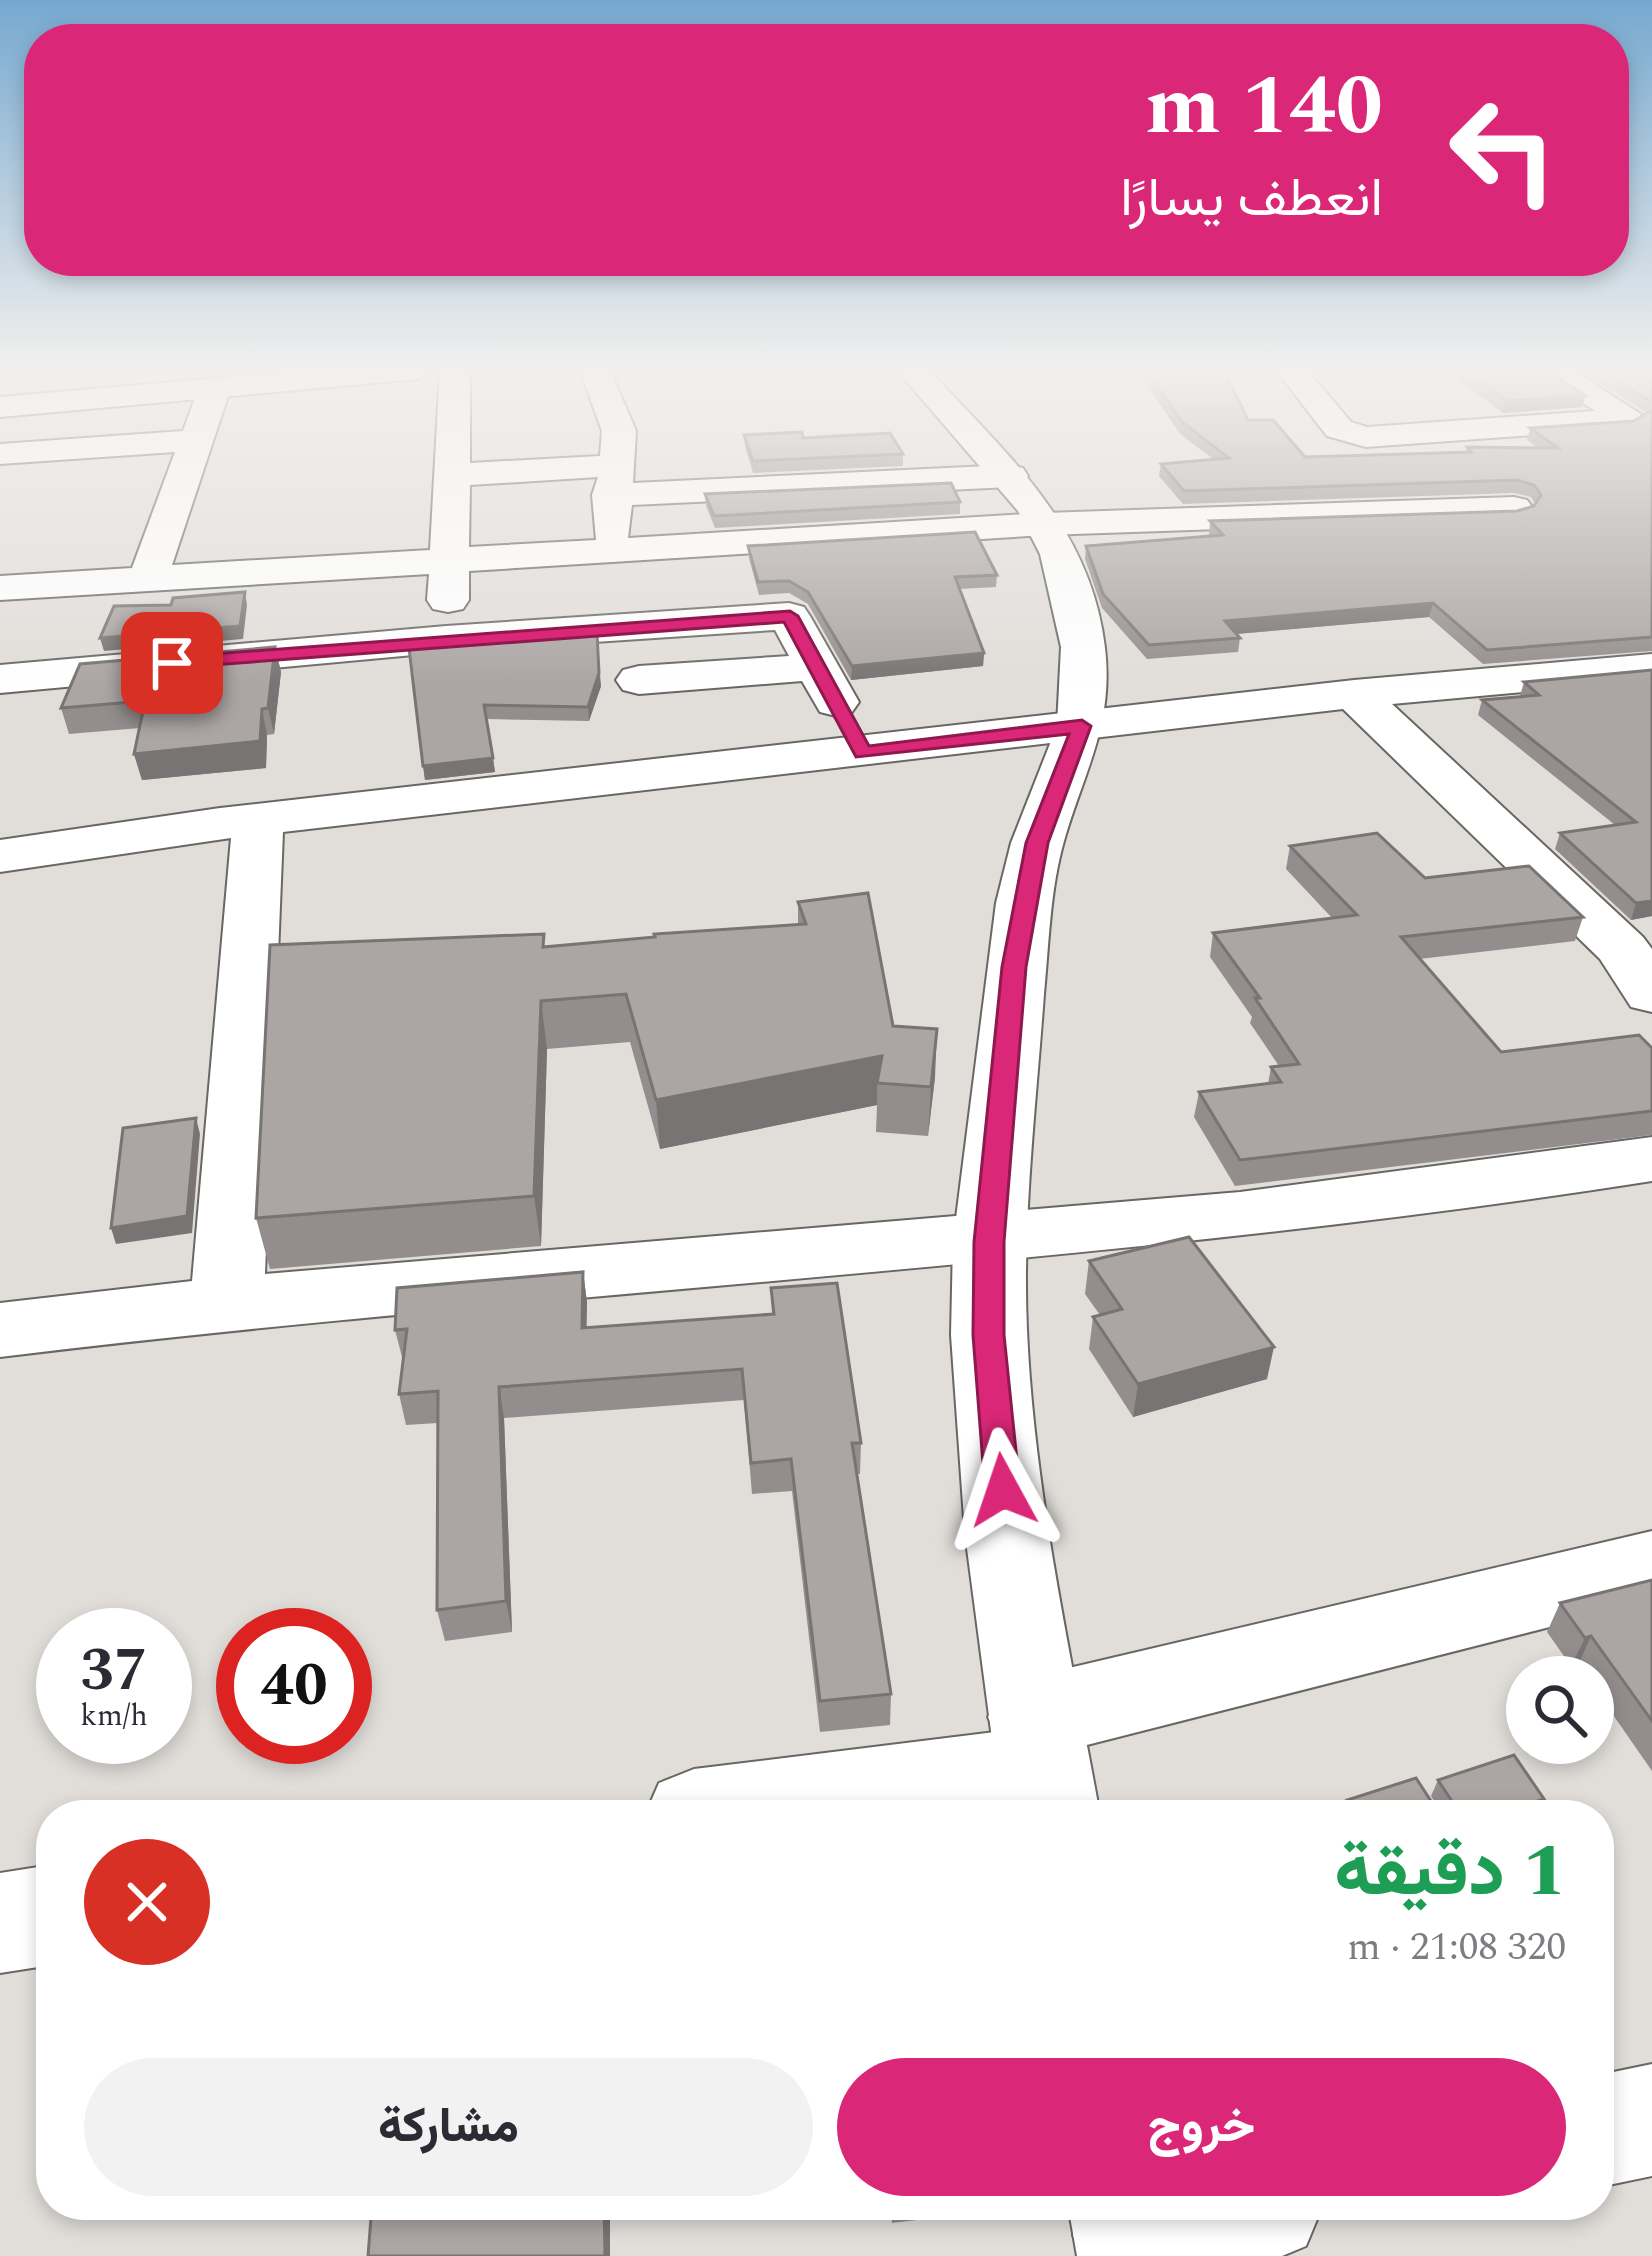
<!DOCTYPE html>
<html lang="ar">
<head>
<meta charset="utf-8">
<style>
  body { margin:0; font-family:Spectral,Vazirmatn,serif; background:#f2f2f3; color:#2b2b33; direction:rtl; height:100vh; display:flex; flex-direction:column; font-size:45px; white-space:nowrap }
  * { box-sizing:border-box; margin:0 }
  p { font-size:39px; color:#7c7c81 }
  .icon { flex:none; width:66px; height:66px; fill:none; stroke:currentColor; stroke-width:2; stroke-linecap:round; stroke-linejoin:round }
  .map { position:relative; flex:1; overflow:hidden; direction:ltr }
  .panel { position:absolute; left:36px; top:1800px; width:1578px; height:420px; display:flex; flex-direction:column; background:#fff; border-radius:48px; box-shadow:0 6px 18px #0003; direction:rtl }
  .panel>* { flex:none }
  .top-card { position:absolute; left:24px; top:24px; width:1605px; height:252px; border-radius:48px; box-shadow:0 6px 18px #0003; direction:rtl; background:#db2777; color:#fff; overflow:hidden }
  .controls { position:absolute; left:1506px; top:1656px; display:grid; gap:24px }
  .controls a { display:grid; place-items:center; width:108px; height:108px; border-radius:50%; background:#fff; box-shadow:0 6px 18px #0003; font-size:60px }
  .speed { position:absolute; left:36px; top:1608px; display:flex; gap:24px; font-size:60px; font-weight:700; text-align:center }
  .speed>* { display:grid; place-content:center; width:156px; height:156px; border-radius:50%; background:#fff; box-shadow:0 6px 18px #0003; line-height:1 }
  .speed small { font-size:30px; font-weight:400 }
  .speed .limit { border:18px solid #d22; background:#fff; color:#111 }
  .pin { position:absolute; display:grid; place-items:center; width:102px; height:102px; color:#fff; margin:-51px; border-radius:24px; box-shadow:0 6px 18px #0006 }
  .me { position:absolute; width:132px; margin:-66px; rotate:355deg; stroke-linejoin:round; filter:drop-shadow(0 0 9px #0008) }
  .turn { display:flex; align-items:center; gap:42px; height:252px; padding:0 48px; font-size:54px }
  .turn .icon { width:156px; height:156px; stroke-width:2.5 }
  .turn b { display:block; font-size:84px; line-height:102px }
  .round { display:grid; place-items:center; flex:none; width:126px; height:126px; border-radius:63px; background:#f2f2f3 }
  .headline { display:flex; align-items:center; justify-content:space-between; height:204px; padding:0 48px }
  h1 { font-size:72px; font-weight:800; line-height:90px; color:#1e9e55 }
  .primary-button { display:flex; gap:24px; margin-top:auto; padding:24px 48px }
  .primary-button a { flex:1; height:138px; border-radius:72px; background:#db2777; color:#fff; font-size:48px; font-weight:800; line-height:138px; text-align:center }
  .primary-button a+a { background:#f2f2f3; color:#2b2b33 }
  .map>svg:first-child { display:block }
</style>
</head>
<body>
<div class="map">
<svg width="1652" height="2256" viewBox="0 0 1652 2256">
  <rect width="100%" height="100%" fill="#e1deda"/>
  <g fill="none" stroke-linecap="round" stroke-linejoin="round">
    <defs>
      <g id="street">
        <path d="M 440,370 L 470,370 L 470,463 L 600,456 L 602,431 L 580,370 L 610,370 L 636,431 L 633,483 L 1010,465 L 1023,468 L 1028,476 L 1023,484 L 1010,487 L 632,505 L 628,538 L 1045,513 L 1514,497 L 1527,500 L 1533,508 L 1527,516 L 1514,519 L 1045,535 L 469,571 L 469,600 L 463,609 L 448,612 L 433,609 L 427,600 L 429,574 L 0,600 L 0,576 L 132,568 L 175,452 L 0,464 L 0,444 L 183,431 L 198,390 L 214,380 L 230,390 L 172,565 L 430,550 ZM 598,477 L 592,495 L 596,540 L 469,547 L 470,485 Z"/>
        <polygon points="1276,370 1307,370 1351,422 1367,427 1595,411 1535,370 1572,370 1647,418 1630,428 1366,447 1327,436"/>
        <polygon points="789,603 804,607 810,616 859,702 852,712 836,716 820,712 802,681 639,694 623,690 616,680 623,670 639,666 789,656 775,630 446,652 0,693 0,665 446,626"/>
        <path d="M 1652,654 L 1652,680 L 1392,704 L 1643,937 L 1652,949 L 1652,1012 L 1631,1007 L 1600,959 L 1343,709 L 283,832 L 265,1274 L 1240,1192 L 1652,1137 L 1652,1181 C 1104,1267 550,1290 0,1357 L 0,1303 L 192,1281 L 231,838 L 0,872 L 0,840 L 220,808 L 1354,680 Z"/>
        <polygon points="1652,1531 1652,1601 1079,1747 1090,1770 1076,1801 1042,1814 645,1815 659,1783 694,1769 995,1732 988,1717 1002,1688 1035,1676"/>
        <polygon points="51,1865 51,1965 0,1973 0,1873"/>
        <polygon points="1652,2064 1652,2176 1599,2187 1599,2075"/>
        <polygon points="1086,2205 1323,2205 1306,2246 1282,2256 1082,2256 1073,2235"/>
      </g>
      <g id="secondary">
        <polygon points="312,370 433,370 418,379 0,417 0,397"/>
        <path d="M 897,370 L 929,370 C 1007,455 1091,526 1105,648 C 1114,725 1084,771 1064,841 C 1050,890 1049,943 1044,994 C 1036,1106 1022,1218 1027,1330 C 1034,1492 1071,1655 1100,1815 L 1002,1815 L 965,1533 L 951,1335 L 953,1242 L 996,903 L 1011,843 L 1057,726 L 1061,647 L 1040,554 L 1018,511 Z"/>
        <polygon points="1068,2205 1184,2205 1195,2256 1077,2256"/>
      </g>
    </defs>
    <use href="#street" stroke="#696763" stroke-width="4"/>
    <use href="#secondary" stroke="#696763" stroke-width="4"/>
    <use href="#street" fill="#fff" fill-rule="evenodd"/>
    <use href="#secondary" fill="#fff" fill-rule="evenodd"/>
  </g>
  <g fill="#938e8d">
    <polygon points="1137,370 1224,370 1248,420 1305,457 1466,452 1467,447 1538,448 1527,440 1530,428 1634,421 1647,413 1579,370 1652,370 1652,651 1483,664 1429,617 1237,634 1240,638 1238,652 1147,659 1102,608 1085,559 1086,546 1210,536 1209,534 1210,521 1517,511 1535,504 1531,497 1514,493 1183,504 1159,476 1161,464 1213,459 1180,434"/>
    <polygon points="1445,370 1548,370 1585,396 1582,407 1503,413"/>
    <polygon points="744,435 803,438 903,454 903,466 753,473 745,446"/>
    <polygon points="705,494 960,502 960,514 715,528 706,506"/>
    <polygon points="748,546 997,575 996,587 959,589 984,653 983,666 851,680 808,604 789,593 759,595 749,558"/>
    <polygon points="597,633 601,686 589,721 487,719 495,772 425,780 409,648"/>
    <polygon points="275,647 281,672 274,734 267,735 266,768 142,780 134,754 140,728 69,734 61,708"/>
    <polygon points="1652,670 1652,916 1631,920 1555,849 1560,833 1615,825 1478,715 1482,700 1520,696 1524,682"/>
    <polygon points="1290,846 1583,917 1575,941 1419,959 1501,1052 1652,1048 1652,1135 1235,1186 1194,1117 1199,1092 1268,1084 1271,1067 1279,1066 1250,1023 1252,1017 1210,957 1213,933 1332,918 1286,869"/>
    <polygon points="798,902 893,1026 935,1077 928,1136 876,1132 877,1105 660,1149 630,1042 547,1049 541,1246 270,1269 256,1218 545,947 798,924"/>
    <polygon points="1089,1261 1267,1379 1133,1417 1089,1349 1093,1317 1100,1315 1085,1294"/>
    <polygon points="583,1272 587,1302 586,1328 772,1314 771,1288 861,1443 860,1474 857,1474 891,1694 890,1725 820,1732 792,1491 752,1494 744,1400 504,1418 512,1632 445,1641 437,1610 438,1423 406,1425 399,1394 403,1361 395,1330"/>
    <polygon points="1652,1580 1652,1771 1593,1686 1593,1677 1587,1677 1578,1665 1571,1666 1547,1632 1560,1603"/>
    <polygon points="1438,1780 1537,1815 1443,1815 1431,1796"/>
    <polygon points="1347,1800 1440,1815 1342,1815"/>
    <polygon points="890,2205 952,2205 950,2216 892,2223"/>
  </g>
  <g fill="#787473">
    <polygon points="1585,396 1582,407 1503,413 1506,401"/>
    <polygon points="245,592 247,605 243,639 104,651 100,638"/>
    <polygon points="1433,603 1429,617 1223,635 1225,621"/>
    <polygon points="275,647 281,672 274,734 268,708"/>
    <polygon points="984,653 983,666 851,680 852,666"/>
    <polygon points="599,673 601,686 589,721 588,707"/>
    <polygon points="262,709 267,735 266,768 142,780 134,754"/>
    <polygon points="493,758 495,772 425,780 423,766"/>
    <polygon points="1652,901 1652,916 1631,920 1636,903"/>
    <polygon points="541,1001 547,1049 541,1246 534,1196"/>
    <polygon points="937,1029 935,1077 928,1136 931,1087"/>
    <polygon points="882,1056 877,1083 877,1105 660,1149 656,1100"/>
    <polygon points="196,1118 200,1134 192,1233 116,1244 111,1228"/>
    <polygon points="583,1272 587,1302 586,1359 582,1328"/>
    <polygon points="1274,1347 1267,1379 1133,1417 1138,1384"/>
    <polygon points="499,1387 504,1418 512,1632 506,1601"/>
    <polygon points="1591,1636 1578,1665 1571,1666 1585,1638"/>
    <polygon points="1544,1799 1537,1815 1496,1815"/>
    <polygon points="604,2205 610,2205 610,2256 605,2256"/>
  </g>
  <g fill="#aba5a4" stroke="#787473" stroke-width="3">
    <polygon points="1146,370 1224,370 1248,420 1273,420 1305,457 1471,452 1467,447 1558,448 1530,428 1634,421 1652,410 1652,637 1487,650 1433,603 1225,621 1240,638 1149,645 1103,594 1086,546 1223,535 1210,521 1517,511 1534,506 1541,495 1534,485 1517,480 1184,491 1161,464 1229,458 1182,422"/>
    <polygon points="1463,370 1548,370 1585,396 1506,401"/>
    <polygon points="1600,370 1652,370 1652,402"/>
    <polygon points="802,432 803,438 890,433 903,454 753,461 744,435"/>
    <polygon points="951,483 960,502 714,516 705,494"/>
    <polygon points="975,532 997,575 955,577 984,653 852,666 808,592 789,581 758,582 748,546"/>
    <polygon points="245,592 240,626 100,638 114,606 171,605 173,598"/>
    <polygon points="597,633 599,673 588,707 484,705 493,758 423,766 409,648"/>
    <polygon points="275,647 268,708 262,709 260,741 134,754 145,701 61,708 80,664"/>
    <polygon points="1652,670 1652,901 1636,903 1560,833 1636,822 1482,700 1539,695 1524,682"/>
    <polygon points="1377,833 1425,878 1529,866 1583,917 1401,937 1501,1052 1639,1035 1652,1048 1652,1111 1240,1160 1199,1092 1281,1082 1271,1067 1299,1064 1255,998 1260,998 1213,933 1357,915 1290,846"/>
    <polygon points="868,893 893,1026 937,1029 931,1087 877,1083 882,1056 656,1100 626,994 541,1001 534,1196 256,1218 270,945 544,934 543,947 655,937 654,934 806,924 798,902"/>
    <polygon points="196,1118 187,1216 111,1228 123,1128"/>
    <polygon points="1189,1237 1274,1347 1138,1384 1093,1317 1122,1309 1089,1261"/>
    <polygon points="583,1272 582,1328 774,1314 771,1288 837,1283 861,1443 852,1443 891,1694 820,1701 791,1459 751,1463 742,1369 499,1387 506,1601 437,1610 438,1391 399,1394 407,1329 395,1330 397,1288"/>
    <polygon points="1652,1580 1652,1721 1591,1636 1585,1638 1560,1603"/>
    <polygon points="1514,1755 1544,1799 1496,1815 1461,1815 1438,1780"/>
    <polygon points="1416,1778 1440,1815 1356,1815 1347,1800"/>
    <polygon points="734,1810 734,1815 691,1815"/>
    <polygon points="372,2205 604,2205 605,2256 368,2256"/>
    <polygon points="892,2205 927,2205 892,2209"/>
  </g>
  <linearGradient id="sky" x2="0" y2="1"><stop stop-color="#76a8cf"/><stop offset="0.54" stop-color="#f2f0ee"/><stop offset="1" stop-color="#f2f0ee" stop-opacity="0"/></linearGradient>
  <rect width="1652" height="686" fill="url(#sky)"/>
  <polygon fill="#db2777" stroke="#8e194d" stroke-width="3" points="790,611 798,616 869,746 1082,720 1091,726 1048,843 1026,967 1004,1242 1004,1335 1020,1490 1015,1500 1003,1504 990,1500 985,1490 973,1335 974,1242 1002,967 1026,843 1069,734 856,757 784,622 172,668 163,663 172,657"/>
</svg>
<div class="controls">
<a><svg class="icon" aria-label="search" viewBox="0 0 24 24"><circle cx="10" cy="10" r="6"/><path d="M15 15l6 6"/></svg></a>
</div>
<div class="speed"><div>37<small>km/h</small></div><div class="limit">40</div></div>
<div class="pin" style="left:172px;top:663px;background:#d93025"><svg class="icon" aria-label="arrive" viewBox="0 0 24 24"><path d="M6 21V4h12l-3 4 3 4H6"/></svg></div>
<svg class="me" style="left:1003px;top:1490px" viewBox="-20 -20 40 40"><path d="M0-17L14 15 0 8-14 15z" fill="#db2777" stroke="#fff" stroke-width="4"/></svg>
<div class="top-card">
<div class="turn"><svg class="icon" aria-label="left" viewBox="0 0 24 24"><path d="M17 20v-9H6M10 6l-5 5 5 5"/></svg><div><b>140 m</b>انعطف يسارًا</div></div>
</div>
<section class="panel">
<div class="headline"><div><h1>1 دقيقة</h1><p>320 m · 21:08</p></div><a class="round" style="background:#d93025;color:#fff"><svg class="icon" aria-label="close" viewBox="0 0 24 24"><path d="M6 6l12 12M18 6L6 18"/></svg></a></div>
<div class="primary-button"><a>خروج</a><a>مشاركة</a></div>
</section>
</div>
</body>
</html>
